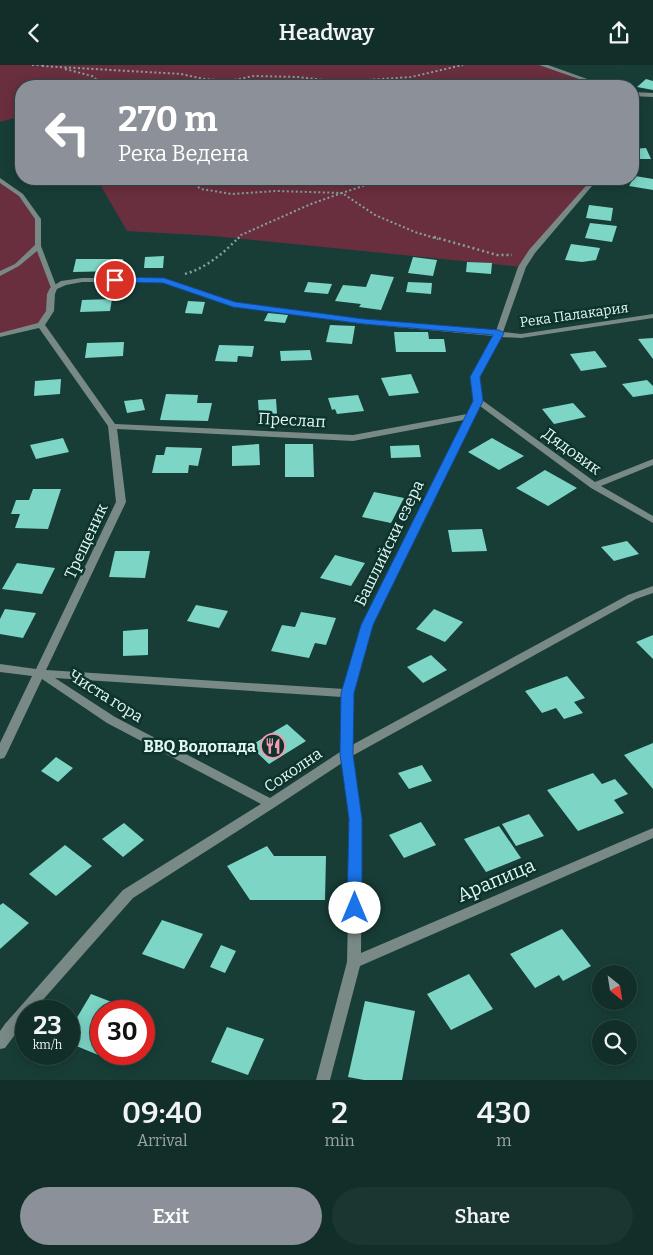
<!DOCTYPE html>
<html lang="en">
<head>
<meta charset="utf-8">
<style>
  body { margin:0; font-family:Bitter,serif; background:#1b3631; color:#f1f3f6; height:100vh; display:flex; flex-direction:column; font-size:19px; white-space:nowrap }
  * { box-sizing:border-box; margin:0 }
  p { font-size:16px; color:#9ca8a8 }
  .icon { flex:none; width:28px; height:28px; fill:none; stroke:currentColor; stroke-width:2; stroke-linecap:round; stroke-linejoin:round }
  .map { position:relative; height:1015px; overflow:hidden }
  .panel { display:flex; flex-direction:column; background:#122e29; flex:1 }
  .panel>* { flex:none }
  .hud { position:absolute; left:15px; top:15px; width:624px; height:105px; border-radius:20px; box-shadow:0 2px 12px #0003,0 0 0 1px #314a46; background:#8c9099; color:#fff; overflow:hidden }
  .needle { width:32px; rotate:150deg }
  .buttons { position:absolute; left:592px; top:900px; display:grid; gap:10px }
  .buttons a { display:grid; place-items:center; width:45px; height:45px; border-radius:50%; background:#122e29; box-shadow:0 2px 12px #0003,0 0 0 1px #314a46; font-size:25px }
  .speed { position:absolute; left:15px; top:935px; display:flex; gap:10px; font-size:25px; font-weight:700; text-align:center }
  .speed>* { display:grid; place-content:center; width:65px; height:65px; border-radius:50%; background:#122e29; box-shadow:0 2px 12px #0003,0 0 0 1px #314a46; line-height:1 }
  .speed small { font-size:12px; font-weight:400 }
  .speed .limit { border:8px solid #d22; background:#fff; color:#111 }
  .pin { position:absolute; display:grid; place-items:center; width:42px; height:42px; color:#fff; margin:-21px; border:2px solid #fff; border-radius:50%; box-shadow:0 1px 5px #0007 }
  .me { position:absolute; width:55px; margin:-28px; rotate:0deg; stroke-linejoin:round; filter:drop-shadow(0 0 4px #0008) }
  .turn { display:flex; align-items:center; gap:18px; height:105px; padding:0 20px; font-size:22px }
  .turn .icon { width:65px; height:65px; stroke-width:2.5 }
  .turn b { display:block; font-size:35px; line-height:42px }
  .eta { display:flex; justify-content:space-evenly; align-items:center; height:85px; text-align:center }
  .eta b { font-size:30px; font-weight:600; line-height:35px }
  .cta { display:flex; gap:10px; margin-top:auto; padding:10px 20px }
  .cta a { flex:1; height:58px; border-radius:30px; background:#8c9099; color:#fff; font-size:20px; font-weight:600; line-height:58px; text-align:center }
  .cta a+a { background:#1b3631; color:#f1f3f6 }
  header { display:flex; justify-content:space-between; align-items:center; height:65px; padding:0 20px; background:#122e29; font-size:22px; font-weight:600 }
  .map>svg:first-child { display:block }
</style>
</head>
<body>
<header><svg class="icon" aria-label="back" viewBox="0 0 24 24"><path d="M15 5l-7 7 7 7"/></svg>Headway<svg class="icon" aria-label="share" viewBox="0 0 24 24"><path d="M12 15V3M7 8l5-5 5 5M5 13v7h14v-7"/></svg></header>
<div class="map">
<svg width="653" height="1015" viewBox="0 0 653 1015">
  <rect width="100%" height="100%" fill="#183d37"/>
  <g fill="#6a2f3f">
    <polygon points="0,0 542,0 604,21 21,21 21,51 0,57"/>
    <polygon points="97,114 595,114 532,187 522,202 214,171 127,166"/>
    <polygon points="0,115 21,130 38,154 38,181 54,223 41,260 0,270"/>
  </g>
  <g fill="#7dd5c6">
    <polygon points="646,14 653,16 653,25 637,22"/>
    <polygon points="646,83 651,94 632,94 632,84"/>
    <polygon points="635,111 653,114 653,125 629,121"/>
    <polygon points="589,140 613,143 611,156 586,153"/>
    <polygon points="590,158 617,161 612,177 585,173"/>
    <polygon points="571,179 600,183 596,195 582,197 565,195"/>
    <polygon points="164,191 163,203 144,203 145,192"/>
    <polygon points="413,192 437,195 433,211 408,208"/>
    <polygon points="76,194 123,194 121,206 73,207"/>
    <polygon points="467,197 492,198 491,209 466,207"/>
    <polygon points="371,209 394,212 381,245 359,242 361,239 335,236 343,220 366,222"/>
    <polygon points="308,217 332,219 328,229 304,227"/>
    <polygon points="408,217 432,218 431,229 406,227"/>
    <polygon points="112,234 110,246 80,247 82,235"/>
    <polygon points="188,236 205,237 202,249 185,248"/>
    <polygon points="268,248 288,250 285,258 264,256"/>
    <polygon points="330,260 355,261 352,279 326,277"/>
    <polygon points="394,267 428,267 429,274 444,274 446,287 396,287"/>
    <polygon points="653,273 653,294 638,274"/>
    <polygon points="124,277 123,291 85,293 87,278"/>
    <polygon points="219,280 254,281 252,292 238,291 237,297 215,296"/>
    <polygon points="310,285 312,295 281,296 280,286"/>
    <polygon points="595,286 607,302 581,306 570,289"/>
    <polygon points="411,309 419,328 389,331 381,313"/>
    <polygon points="61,314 60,329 34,331 35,316"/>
    <polygon points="647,315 653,321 653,329 633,332 622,319"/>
    <polygon points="166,329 198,330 197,338 212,338 208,356 160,355"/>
    <polygon points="358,330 364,346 337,349 335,344 332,345 328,333"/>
    <polygon points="142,334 145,345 127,348 124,336"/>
    <polygon points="276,334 277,349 259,350 258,335"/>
    <polygon points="573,338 586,352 554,359 542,344"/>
    <polygon points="63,373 69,387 36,394 30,380"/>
    <polygon points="492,373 524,391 499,405 468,387"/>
    <polygon points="259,379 260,400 232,401 232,381"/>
    <polygon points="285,379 313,379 314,412 285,412"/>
    <polygon points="419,380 421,392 391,393 390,381"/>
    <polygon points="166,382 202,383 198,401 189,400 188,408 152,408 156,390 164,390"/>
    <polygon points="545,405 577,423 548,441 516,423"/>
    <polygon points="33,424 61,424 48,464 15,463 20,449 11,449 16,435 29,435"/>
    <polygon points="374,427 404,433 391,458 362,452"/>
    <polygon points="482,464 487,486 452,487 448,465"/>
    <polygon points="627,476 639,489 614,496 601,482"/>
    <polygon points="115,486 150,486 145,513 109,512"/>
    <polygon points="335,490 365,498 351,521 320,513"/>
    <polygon points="17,498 55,503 42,529 2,524"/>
    <polygon points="196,540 228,546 219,563 187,556"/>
    <polygon points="5,544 36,548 23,573 0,569 0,554"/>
    <polygon points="434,544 463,557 445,577 416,564"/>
    <polygon points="301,547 336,553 326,580 315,578 309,593 271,586 282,560 295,562"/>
    <polygon points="148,564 148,590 123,591 123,566"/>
    <polygon points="653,570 653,594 636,577"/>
    <polygon points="431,590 447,605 423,618 407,602"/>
    <polygon points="567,611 585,633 574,637 583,648 564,654 556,643 542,648 525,626"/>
    <polygon points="287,659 306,676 269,699 250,681"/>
    <polygon points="653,678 653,724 624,690"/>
    <polygon points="56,692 73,703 58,717 41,706"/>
    <polygon points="422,700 432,716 409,724 398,708"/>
    <polygon points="593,708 602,719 615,714 628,729 614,735 624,748 578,766 547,725"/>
    <polygon points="529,749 544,771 516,781 502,759"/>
    <polygon points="421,757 436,780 404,793 389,770"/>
    <polygon points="124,758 144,775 123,792 102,774"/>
    <polygon points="499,761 521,793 486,807 464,774"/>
    <polygon points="65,780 92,801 56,831 29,809"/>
    <polygon points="267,781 274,791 326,791 325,835 250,835 227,801"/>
    <polygon points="3,838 29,858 0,884 0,840"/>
    <polygon points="162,855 203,869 184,904 142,889"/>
    <polygon points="562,864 591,901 563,916 559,910 535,923 510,889"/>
    <polygon points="221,880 236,886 225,908 210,902"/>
    <polygon points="469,909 493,944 451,965 427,929"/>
    <polygon points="91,929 135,946 101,946 101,989 117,989 113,996 69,978 69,966"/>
    <polygon points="365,936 415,946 402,1015 364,1015 348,1012"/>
    <polygon points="227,962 264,974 248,1010 211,997"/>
  </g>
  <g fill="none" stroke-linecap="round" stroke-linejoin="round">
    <g stroke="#86a29d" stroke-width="2" stroke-dasharray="2 2.5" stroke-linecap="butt">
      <polyline points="32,0 43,0"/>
      <polyline points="42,1 181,9 204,14 229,16 254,11 298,12 339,17 411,12 463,0"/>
      <polyline points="65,4 92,11 104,21"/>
      <polyline points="187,114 201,124 232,129 276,126 342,128 363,121 371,114"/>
      <polyline points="238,174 241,170 311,139 342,128 375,150 415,167 438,174"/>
    </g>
    <g stroke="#86a29d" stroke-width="2.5" stroke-dasharray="2 3" stroke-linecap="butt">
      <polyline points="434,172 497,190 512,190"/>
      <path d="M 185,209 C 206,203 224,188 239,172"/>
    </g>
    <polygon fill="#798986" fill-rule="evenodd" points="0,113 23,129 41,154 41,181 57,223 56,224 52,224 51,223 37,186 19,201 0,211 0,206 15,199 35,180 35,154 19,131 0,118"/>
    <g fill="#798986" fill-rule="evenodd">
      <polygon points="539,0 548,0 607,21 599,21"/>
      <polygon points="632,27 653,28 653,32 632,31"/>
      <path d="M 592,114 L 598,114 L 535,188 L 526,202 L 503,267 L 521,269 L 653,249 L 653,253 L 521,273 L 501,272 L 479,312 L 482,335 L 595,417 L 653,394 L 653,400 L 601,421 L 653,451 L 653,458 L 591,423 L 480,341 L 372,560 L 354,628 L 352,680 L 628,530 L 653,521 L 653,528 L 636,534 L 352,691 L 362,754 L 361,888 L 653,763 L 653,773 L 360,901 L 330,1015 L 316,1015 L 347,897 L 350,754 L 342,698 L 275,742 L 133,833 L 33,946 L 26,946 L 26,955 L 5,983 L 0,984 L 0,966 L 5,959 L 123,825 L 261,739 L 107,658 L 42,614 L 6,690 L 4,693 L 0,694 L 0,678 L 32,611 L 0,607 L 0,599 L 36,604 L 116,437 L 108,361 L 39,263 L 0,272 L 0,268 L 38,258 L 46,246 L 47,229 L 50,223 L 61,216 L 82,213 L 164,213 L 234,237 L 363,255 L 496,266 L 518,202 L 529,185 ZM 82,217 L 163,217 L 233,241 L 363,259 L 493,271 L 471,312 L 474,336 L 467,349 L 353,370 L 115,359 L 45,260 L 54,246 L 55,229 L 57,224 L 66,220 ZM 464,355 L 362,560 L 344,624 L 46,605 L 126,437 L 117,364 L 353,376 ZM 55,613 L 342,632 L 340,687 L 270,733 L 115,652 Z"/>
    </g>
  </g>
  <polygon fill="#1a73e8" stroke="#114b97" points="115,212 164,213 235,237 364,254 499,265 504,268 480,312 483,336 373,560 354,628 353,689 362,754 362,843 360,848 355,850 350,848 347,843 349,754 340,689 341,628 361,560 473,336 470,312 493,270 364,259 233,242 163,218 112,217 112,213"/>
  <defs>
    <symbol id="restaurant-ring" viewBox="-11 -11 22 22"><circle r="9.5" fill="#0d332d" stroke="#f29aaf" stroke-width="1.5"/><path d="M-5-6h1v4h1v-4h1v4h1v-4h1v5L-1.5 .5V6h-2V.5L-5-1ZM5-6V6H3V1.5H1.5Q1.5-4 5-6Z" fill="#f29aaf"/></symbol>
  </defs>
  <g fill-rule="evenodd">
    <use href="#restaurant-ring" x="259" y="667" width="28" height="28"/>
  </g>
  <g text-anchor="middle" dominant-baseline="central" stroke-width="5" stroke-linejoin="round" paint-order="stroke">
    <g font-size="14" fill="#e3f7f3" stroke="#0d332d">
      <text transform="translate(574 250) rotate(-8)">Река Палакария</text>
    </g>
    <g font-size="16" fill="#e3f7f3" stroke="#0d332d">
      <text transform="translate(292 355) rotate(3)">Преслап</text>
      <text transform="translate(572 386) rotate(36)">Дядовик</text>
      <text transform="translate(86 476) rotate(-65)">Трещеник</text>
      <text transform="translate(389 478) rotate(-64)">Башлийски езера</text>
      <text transform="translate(106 631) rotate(32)">Чиста гора</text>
      <text transform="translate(293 705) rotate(-34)">Соколна</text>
    </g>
    <g font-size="16" font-weight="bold" fill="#e3f7f3" stroke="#0d332d" text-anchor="end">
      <text x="256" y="681">BBQ Водопада</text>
    </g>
    <g font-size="19" fill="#e3f7f3" stroke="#0d332d">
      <text transform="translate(496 815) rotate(-23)">Арапица</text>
    </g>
  </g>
</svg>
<div class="buttons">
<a><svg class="needle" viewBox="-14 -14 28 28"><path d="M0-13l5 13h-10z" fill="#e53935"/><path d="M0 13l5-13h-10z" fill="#9ca8a8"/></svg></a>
<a><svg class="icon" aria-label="search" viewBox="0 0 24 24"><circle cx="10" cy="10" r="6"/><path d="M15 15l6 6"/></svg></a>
</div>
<div class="speed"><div>23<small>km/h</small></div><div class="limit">30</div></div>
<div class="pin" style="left:115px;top:215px;background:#d93025"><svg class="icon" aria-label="arrive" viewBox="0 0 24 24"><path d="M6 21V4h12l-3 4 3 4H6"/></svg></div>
<svg class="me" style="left:355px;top:843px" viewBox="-20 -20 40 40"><circle r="19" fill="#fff"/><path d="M0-13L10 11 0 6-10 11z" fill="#1a73e8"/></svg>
<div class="hud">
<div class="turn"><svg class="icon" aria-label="left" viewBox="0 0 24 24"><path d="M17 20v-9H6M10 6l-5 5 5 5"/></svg><div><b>270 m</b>Река Ведена</div></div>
</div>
</div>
<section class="panel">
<div class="eta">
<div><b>09:40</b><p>Arrival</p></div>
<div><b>2</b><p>min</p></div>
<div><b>430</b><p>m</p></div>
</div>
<div class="cta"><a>Exit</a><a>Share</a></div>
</section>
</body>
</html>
